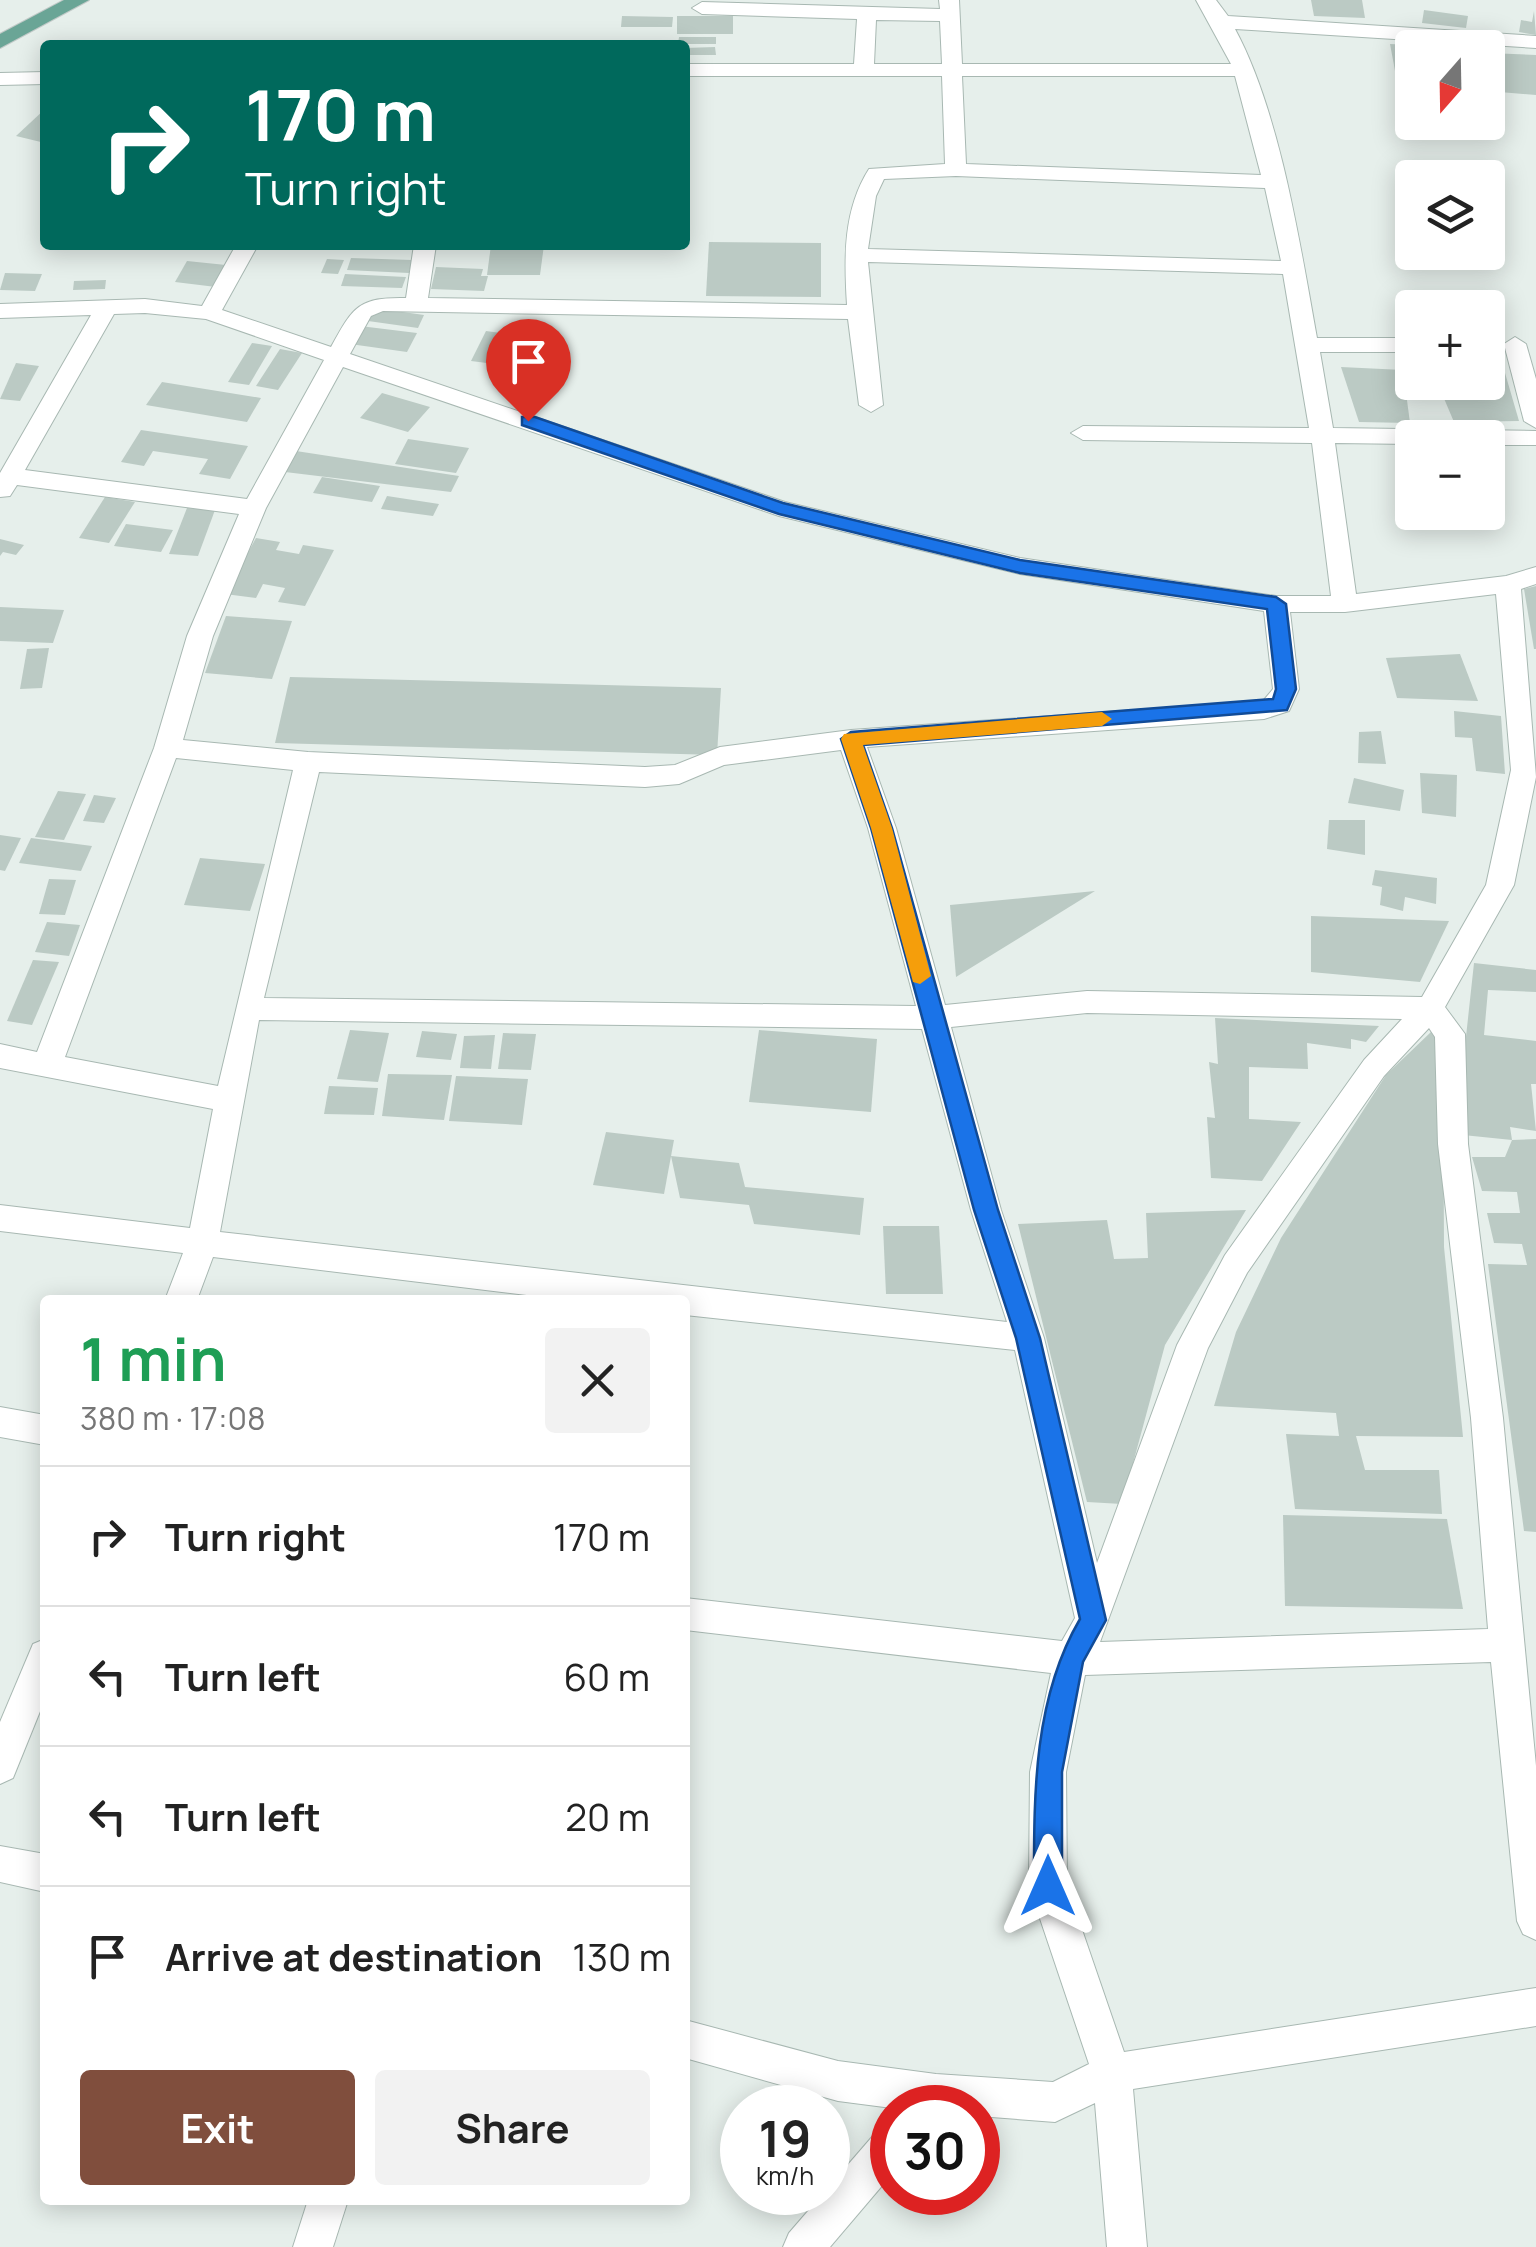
<!DOCTYPE html>
<html lang="en">
<head>
<meta charset="utf-8">
<style>
  body { margin:0; font-family:Manrope,sans-serif; background:#f2f2f2; color:#222; height:100vh; display:flex; flex-direction:column; font-size:38px; white-space:nowrap }
  * { box-sizing:border-box; margin:0 }
  p { font-size:32px; color:#767676 }
  .icon { flex:none; width:55px; height:55px; fill:none; stroke:currentColor; stroke-width:2; stroke-linecap:round; stroke-linejoin:round }
  .map { position:relative; flex:1; overflow:hidden }
  .sheet { position:absolute; left:40px; top:1295px; width:650px; height:910px; display:flex; flex-direction:column; background:#fff; border-radius:10px; box-shadow:0 5px 25px #0003 }
  .sheet>* { flex:none }
  .banner { position:absolute; left:40px; top:40px; width:650px; height:210px; border-radius:10px; box-shadow:0 5px 25px #0003; background:#00695c; color:#fff; overflow:hidden }
  .needle { width:65px; rotate:200deg }
  .tools { position:absolute; left:1395px; top:30px; display:grid; gap:20px }
  .tools a { display:grid; place-items:center; width:110px; height:110px; border-radius:10px; background:#fff; box-shadow:0 5px 25px #0003; font-size:50px }
  .speed { position:absolute; left:720px; top:2085px; display:flex; gap:20px; font-size:50px; font-weight:700; text-align:center }
  .speed>* { display:grid; place-content:center; width:130px; height:130px; border-radius:50%; background:#fff; box-shadow:0 5px 25px #0003; line-height:1 }
  .speed small { font-size:25px; font-weight:400 }
  .speed .limit { border:15px solid #d22; background:#fff; color:#111 }
  .pin { position:absolute; display:grid; place-items:center; width:85px; height:85px; color:#fff; margin:-102px -42px; border-radius:50% 50% 50% 0; rotate:-45deg; box-shadow:0 0 10px #0007 }
  .pin .icon { rotate:45deg }
  .me { position:absolute; width:110px; margin:-55px; rotate:0deg; stroke-linejoin:round; filter:drop-shadow(0 0 8px #0008) }
  .turn { display:flex; align-items:center; gap:35px; height:210px; padding:0 40px; font-size:45px }
  .turn .icon { width:130px; height:130px; stroke-width:2.5 }
  .turn b { display:block; font-size:70px; line-height:85px }
  .round { display:grid; place-items:center; flex:none; width:105px; height:105px; border-radius:10px; background:#f2f2f2 }
  .head { display:flex; align-items:center; justify-content:space-between; height:170px; padding:0 40px }
  h1 { font-size:60px; font-weight:700; line-height:75px; color:#1e9e55 }
  .primary-button { display:flex; gap:20px; margin-top:auto; padding:20px 40px }
  .primary-button a { flex:1; height:115px; border-radius:10px; background:#804e3d; color:#fff; font-size:40px; font-weight:700; line-height:115px; text-align:center }
  .primary-button a+a { background:#f2f2f2; color:#222 }
  ul { padding:0; list-style:none }
  li { display:flex; align-items:center; gap:30px; height:140px; padding:0 40px; border-top:2px solid #e0e0e0 }
  li div { flex:1 }
  li b { display:block; font-size:38px }
  li em { font-style:normal }
  .map>svg:first-child { display:block }
</style>
</head>
<body>
<div class="map">
<svg width="1536" height="2247" viewBox="0 0 1536 2247">
  <rect width="100%" height="100%" fill="#e6efeb"/>
  <g fill="#bbcac4">
    <polygon points="1311,0 1362,0 1365,18 1314,16"/>
    <polygon points="1424,10 1468,16 1466,28 1422,23"/>
    <polygon points="1534,11 1536,35 1519,32 1521,20 1532,22"/>
    <polygon points="622,16 673,17 672,27 621,27"/>
    <rect x="677" y="16" width="56" height="18"/>
    <polygon points="679,37 716,37 716,44 678,44"/>
    <polygon points="1390,44 1412,45 1412,87 1398,87"/>
    <polygon points="715,47 716,55 685,55 685,48"/>
    <polygon points="1488,53 1536,55 1536,95 1488,91"/>
    <polygon points="45,109 45,143 16,136"/>
    <polygon points="709,242 821,243 821,297 706,296"/>
    <polygon points="491,245 544,245 540,275 487,275"/>
    <polygon points="351,258 412,260 409,273 347,270"/>
    <polygon points="327,259 344,260 338,274 321,273"/>
    <polygon points="187,261 226,265 216,287 175,282"/>
    <polygon points="436,267 483,269 481,276 488,276 484,291 431,289"/>
    <polygon points="5,273 42,274 35,291 0,290"/>
    <polygon points="345,274 406,277 402,288 341,286"/>
    <polygon points="106,280 105,289 73,290 74,281"/>
    <polygon points="375,308 424,315 418,328 368,321"/>
    <polygon points="360,326 417,333 407,352 350,344"/>
    <polygon points="486,331 539,338 525,368 471,361"/>
    <polygon points="252,343 272,346 249,385 228,382"/>
    <polygon points="280,349 302,353 278,390 256,386"/>
    <polygon points="16,363 39,366 20,401 0,399"/>
    <polygon points="1488,365 1503,366 1519,421 1454,422 1437,382 1488,382"/>
    <polygon points="1341,367 1403,370 1410,423 1359,422"/>
    <polygon points="162,382 261,398 247,422 146,405"/>
    <polygon points="382,393 430,407 408,432 360,418"/>
    <polygon points="141,430 248,446 230,479 199,474 208,459 153,451 144,466 121,462"/>
    <polygon points="408,439 469,448 456,473 395,464"/>
    <polygon points="296,451 459,476 451,492 285,472"/>
    <polygon points="322,477 380,486 372,502 313,493"/>
    <polygon points="387,496 439,504 433,516 381,509"/>
    <polygon points="105,497 135,502 109,543 79,538"/>
    <polygon points="187,508 215,510 198,556 169,554"/>
    <polygon points="126,524 173,530 161,552 114,546"/>
    <polygon points="256,538 280,542 276,550 299,554 303,545 334,550 305,606 278,602 285,588 263,584 256,598 225,594"/>
    <polygon points="0,539 24,545 16,555 3,552 0,556"/>
    <polygon points="1536,586 1536,649 1534,649 1524,589"/>
    <polygon points="0,607 64,610 53,643 0,641"/>
    <polygon points="226,616 292,621 272,679 205,673"/>
    <polygon points="49,648 42,688 20,689 27,649"/>
    <polygon points="1460,654 1478,701 1397,698 1386,658"/>
    <polygon points="290,677 721,688 717,755 275,743"/>
    <polygon points="1454,711 1501,716 1505,774 1476,771 1472,738 1455,737"/>
    <polygon points="1381,731 1386,764 1358,763 1359,732"/>
    <polygon points="1420,773 1457,775 1456,817 1422,813"/>
    <polygon points="1354,778 1404,790 1400,811 1348,803"/>
    <polygon points="58,791 86,794 64,840 35,837"/>
    <polygon points="94,795 116,798 104,823 83,821"/>
    <polygon points="1329,820 1365,820 1365,855 1327,849"/>
    <polygon points="0,835 21,838 5,871 0,870"/>
    <polygon points="31,838 92,846 81,871 19,863"/>
    <polygon points="200,858 265,864 250,911 184,905"/>
    <polygon points="1375,870 1437,878 1436,904 1405,897 1403,911 1380,905 1382,887 1372,885"/>
    <polygon points="49,879 76,880 65,915 39,914"/>
    <polygon points="1095,891 956,977 950,905"/>
    <polygon points="1311,916 1449,921 1420,982 1311,972"/>
    <polygon points="47,922 80,925 69,956 35,952"/>
    <polygon points="33,960 59,962 32,1025 7,1021"/>
    <polygon points="1474,963 1536,970 1536,992 1488,990 1484,1035 1536,1041 1536,1084 1531,1084 1536,1131 1510,1127 1512,1140 1463,1135 1460,1092"/>
    <polygon points="1215,1018 1379,1026 1366,1042 1351,1039 1351,1049 1307,1043 1308,1069 1249,1067 1249,1119 1301,1122 1262,1181 1211,1178 1207,1117 1215,1118 1209,1062 1218,1064"/>
    <polygon points="350,1030 389,1033 378,1082 337,1079"/>
    <polygon points="759,1030 877,1039 871,1112 749,1102"/>
    <polygon points="422,1031 457,1034 451,1060 416,1057"/>
    <polygon points="1431,1032 1443,1049 1444,1247 1463,1437 1356,1436 1365,1470 1439,1470 1442,1514 1295,1509 1286,1434 1339,1436 1336,1413 1214,1406 1236,1332 1281,1238 1386,1075"/>
    <polygon points="503,1033 536,1034 531,1070 498,1069"/>
    <polygon points="495,1035 491,1069 460,1068 464,1036"/>
    <polygon points="388,1074 452,1075 444,1120 382,1116"/>
    <polygon points="456,1076 528,1079 522,1125 449,1121"/>
    <polygon points="329,1086 378,1088 374,1115 324,1114"/>
    <polygon points="606,1132 674,1140 664,1194 593,1185"/>
    <polygon points="1536,1139 1536,1532 1524,1531 1488,1264 1527,1265 1522,1244 1494,1243 1487,1213 1520,1213 1517,1192 1482,1191 1472,1157 1505,1157 1512,1140"/>
    <polygon points="671,1156 739,1163 745,1187 864,1198 860,1235 754,1224 749,1205 680,1198"/>
    <polygon points="1246,1210 1165,1345 1122,1504 1087,1502 1018,1224 1107,1220 1114,1259 1148,1258 1146,1213"/>
    <polygon points="883,1226 939,1226 943,1294 886,1294"/>
    <polygon points="1283,1515 1447,1519 1463,1609 1285,1606"/>
  </g>
  <g fill="none" stroke-linecap="round" stroke-linejoin="round">
    <defs>
      <g id="minor">
        <path d="M 939,0 L 959,0 L 962,64 L 1231,64 L 1196,0 L 1216,0 L 1228,16 L 1536,36 L 1536,48 L 1235,29 C 1280,112 1300,244 1317,338 L 1412,338 L 1412,352 L 1320,352 L 1333,428 L 1536,431 L 1536,445 L 1488,445 L 1488,438 L 1412,438 L 1412,444 L 1335,443 L 1356,594 L 1506,576 L 1536,567 L 1536,584 L 1521,589 L 1536,777 L 1514,885 L 1445,1007 L 1465,1034 L 1468,1144 L 1503,1418 L 1536,1766 L 1536,1940 L 1523,1934 L 1517,1921 L 1491,1662 L 1085,1675 L 1066,1772 L 1067,1886 L 1124,2052 L 1536,1988 L 1536,2026 L 1133,2089 L 1147,2247 L 1107,2247 L 1095,2103 L 1055,2122 L 978,2116 L 978,2108 L 892,2108 L 838,2101 L 685,2058 L 685,2020 L 838,2061 L 936,2074 L 1053,2082 L 1089,2064 L 1029,1886 L 1030,1772 L 1051,1673 L 685,1630 L 685,1598 L 1062,1641 L 1075,1618 L 1015,1350 L 685,1315 L 685,1300 L 568,1300 L 213,1257 L 197,1300 L 165,1300 L 183,1253 L 0,1231 L 0,1205 L 190,1228 L 213,1109 L 0,1068 L 0,1044 L 37,1052 L 154,748 L 187,636 L 239,514 L 17,485 L 10,496 L 0,497 L 0,473 L 91,315 L 0,318 L 0,304 L 145,299 L 202,306 L 236,245 L 258,245 L 222,310 L 331,347 C 353,307 358,297 406,298 L 414,245 L 436,245 L 428,298 L 847,305 C 844,258 843,210 869,169 L 945,164 L 942,76 L 685,76 L 685,64 L 854,64 L 857,19 L 702,14 L 692,8 L 702,2 L 940,9 ZM 876,20 L 940,21 L 942,64 L 874,64 ZM 962,76 L 1235,76 L 1261,175 L 966,164 ZM 956,176 L 1265,188 L 1281,261 L 868,249 L 876,196 L 884,179 ZM 868,262 L 1283,274 L 1309,428 L 1083,426 L 1071,433 L 1083,440 L 1312,443 L 1331,596 L 1276,596 L 1020,558 L 785,502 L 350,354 L 371,316 L 383,311 L 848,319 L 859,405 L 871,412 L 883,405 ZM 145,313 L 206,319 L 324,360 L 247,499 L 25,470 L 114,314 ZM 343,367 L 779,516 L 1020,574 L 1264,611 L 1273,689 L 1263,701 L 851,730 L 720,747 L 675,765 L 645,767 L 308,752 L 183,740 L 213,636 L 266,508 ZM 1496,594 L 1511,770 L 1486,885 L 1422,997 L 1087,991 L 945,1005 L 896,828 L 867,747 L 1264,719 L 1289,711 L 1299,689 L 1290,612 L 1345,612 ZM 841,750 L 868,828 L 916,1006 L 264,998 L 319,772 L 645,787 L 679,784 L 724,765 ZM 176,758 L 293,770 L 218,1086 L 65,1057 ZM 1087,1013 L 1402,1019 L 1364,1060 L 1225,1255 L 1177,1345 L 1097,1563 L 1044,1338 L 1001,1210 L 951,1027 ZM 259,1020 L 922,1029 L 971,1210 L 1007,1322 L 220,1232 ZM 1429,1028 L 1435,1037 L 1438,1144 L 1471,1418 L 1488,1629 L 1100,1642 L 1208,1348 L 1247,1273 L 1384,1076 Z"/>
        <polygon points="45,72 45,84 0,85 0,73"/>
        <polygon points="1515,337 1526,344 1536,379 1536,428 1524,421 1504,344"/>
        <polygon points="0,1407 45,1415 45,1445 0,1437"/>
        <polygon points="45,1639 45,1699 13,1778 0,1784 0,1722 33,1644"/>
        <polygon points="0,1846 45,1854 45,1892 0,1882"/>
        <polygon points="892,2124 892,2174 830,2247 783,2247 789,2233 878,2130"/>
        <polygon points="308,2200 348,2200 333,2247 293,2247"/>
      </g>
      <polygon id="primary" points="64,0 89,0 0,48 0,34"/>
    </defs>
    <use href="#minor" stroke="#a8b8b2" stroke-width="2"/>
    <use href="#primary" stroke="#c2cac8" stroke-width="2"/>
    <use href="#minor" fill="#fff" fill-rule="evenodd"/>
    <use href="#primary" fill="#6aa596" fill-rule="evenodd"/>
  </g>
  <path fill="#1a73e8" stroke="#114b97" stroke-width="2.5" d="M 522,417 L 535,417 L 783,503 L 1020,560 L 1276,597 L 1286,604 L 1296,689 L 1287,710 L 863,745 L 892,828 L 998,1210 L 1040,1338 L 1106,1620 L 1083,1662 L 1062,1772 L 1062,1886 L 1058,1896 L 1048,1900 L 1038,1896 L 1034,1886 C 1034,1795 1033,1699 1080,1619 L 1016,1338 L 974,1210 L 871,828 L 841,739 L 851,732 L 1273,699 L 1276,689 L 1267,609 L 1020,573 L 779,514 L 522,425 Z"/>
  <polygon fill="#f59e0b" points="1102,712 1112,719 1102,726 863,745 892,828 931,976 920,984 913,982 871,828 841,739 844,734"/>
</svg>
<div class="tools">
<a><svg class="needle" viewBox="-14 -14 28 28"><path d="M0-13l5 13h-10z" fill="#e53935"/><path d="M0 13l5-13h-10z" fill="#767676"/></svg></a>
<a><svg class="icon" aria-label="layers" viewBox="0 0 24 24"><path d="M12 4l9 5-9 5-9-5zM3 14l9 5 9-5"/></svg></a>
<a>+</a>
<a>−</a>
</div>
<div class="speed"><div>19<small>km/h</small></div><div class="limit">30</div></div>
<div class="pin" style="left:528px;top:421px;background:#d93025"><svg class="icon" aria-label="arrive" viewBox="0 0 24 24"><path d="M6 21V4h12l-3 4 3 4H6"/></svg></div>
<svg class="me" style="left:1048px;top:1886px" viewBox="-20 -20 40 40"><path d="M0-17L14 15 0 8-14 15z" fill="#1a73e8" stroke="#fff" stroke-width="4"/></svg>
<div class="banner">
<div class="turn"><svg class="icon" aria-label="right" viewBox="0 0 24 24"><path d="M7 20v-9h11M14 6l5 5-5 5"/></svg><div><b>170 m</b>Turn right</div></div>
</div>
<section class="sheet">
<div class="head"><div><h1>1 min</h1><p>380 m · 17:08</p></div><a class="round"><svg class="icon" aria-label="close" viewBox="0 0 24 24"><path d="M6 6l12 12M18 6L6 18"/></svg></a></div>
<ul>
<li><svg class="icon" aria-label="right" viewBox="0 0 24 24"><path d="M7 20v-9h11M14 6l5 5-5 5"/></svg><div><b>Turn right</b></div><em>170 m</em></li>
<li><svg class="icon" aria-label="left" viewBox="0 0 24 24"><path d="M17 20v-9H6M10 6l-5 5 5 5"/></svg><div><b>Turn left</b></div><em>60 m</em></li>
<li><svg class="icon" aria-label="left" viewBox="0 0 24 24"><path d="M17 20v-9H6M10 6l-5 5 5 5"/></svg><div><b>Turn left</b></div><em>20 m</em></li>
<li><svg class="icon" aria-label="arrive" viewBox="0 0 24 24"><path d="M6 21V4h12l-3 4 3 4H6"/></svg><div><b>Arrive at destination</b></div><em>130 m</em></li>
</ul>
<div class="primary-button"><a>Exit</a><a>Share</a></div>
</section>
</div>
</body>
</html>
